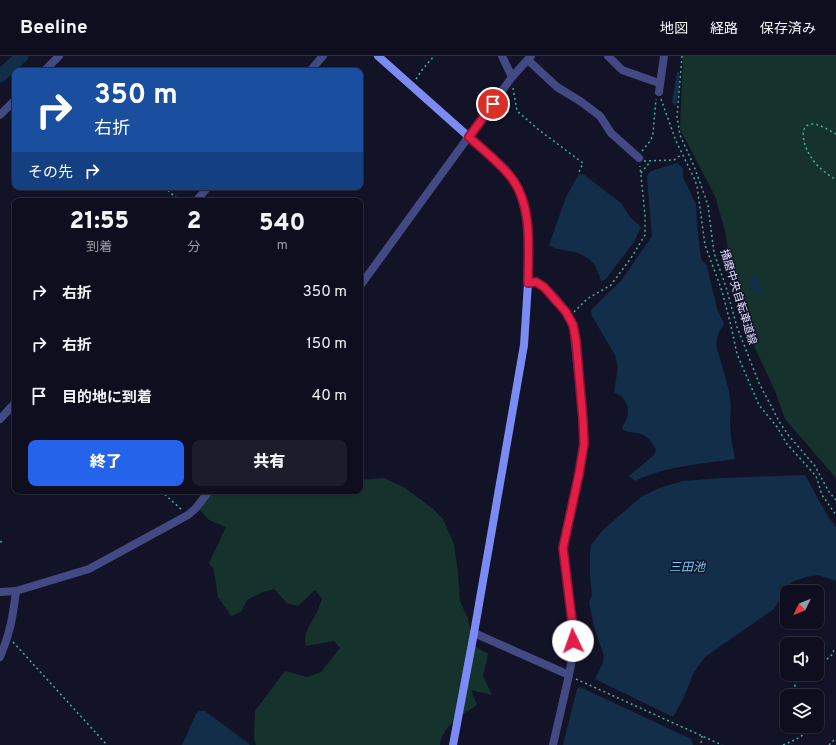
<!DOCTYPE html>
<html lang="ja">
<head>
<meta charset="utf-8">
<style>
  body { margin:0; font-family:Overpass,"Noto Sans JP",sans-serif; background:#1c1c2b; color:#f1f3f6; height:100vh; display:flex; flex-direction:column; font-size:15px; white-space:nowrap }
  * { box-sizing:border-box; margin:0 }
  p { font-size:13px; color:#9b9ca4 }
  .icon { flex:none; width:22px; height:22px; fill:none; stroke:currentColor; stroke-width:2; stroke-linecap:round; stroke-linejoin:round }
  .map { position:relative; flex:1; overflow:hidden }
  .details { position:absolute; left:12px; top:142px; width:351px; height:296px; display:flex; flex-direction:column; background:#0e0e1e; border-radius:8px; box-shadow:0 1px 3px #0004,0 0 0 1px #2e2e3c }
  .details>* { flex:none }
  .top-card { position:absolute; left:12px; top:12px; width:351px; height:122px; border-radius:8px; box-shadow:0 1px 3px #0004,0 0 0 1px #2e2e3c; background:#1a4fa0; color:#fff; overflow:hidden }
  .needle { width:26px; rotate:227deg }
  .tools { position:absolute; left:780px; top:529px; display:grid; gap:8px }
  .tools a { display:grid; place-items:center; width:44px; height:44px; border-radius:8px; background:#0e0e1e; box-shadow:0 1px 3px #0004,0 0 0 1px #2e2e3c; font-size:20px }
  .pin { position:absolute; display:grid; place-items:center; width:34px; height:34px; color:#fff; margin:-17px; border:2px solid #fff; border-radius:50%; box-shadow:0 1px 4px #0007 }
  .me { position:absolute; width:44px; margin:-22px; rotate:357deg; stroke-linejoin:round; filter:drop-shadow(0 0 3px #0008) }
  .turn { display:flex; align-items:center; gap:14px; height:84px; padding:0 16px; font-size:18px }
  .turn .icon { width:52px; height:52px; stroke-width:2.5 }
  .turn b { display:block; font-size:28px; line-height:34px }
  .then { display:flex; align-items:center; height:38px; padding:0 16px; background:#0003; gap:8px; font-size:15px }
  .eta { display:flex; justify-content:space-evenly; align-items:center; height:68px; text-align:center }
  .eta b { font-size:24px; font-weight:800; line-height:28px }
  .action { display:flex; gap:8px; margin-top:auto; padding:8px 16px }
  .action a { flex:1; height:46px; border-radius:8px; background:#2563eb; color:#fff; font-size:16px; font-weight:800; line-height:46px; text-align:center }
  .action a+a { background:#1c1c2b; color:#f1f3f6 }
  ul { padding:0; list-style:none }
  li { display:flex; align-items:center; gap:12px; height:52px; padding:0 16px }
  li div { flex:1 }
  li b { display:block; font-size:15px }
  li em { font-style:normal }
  header { display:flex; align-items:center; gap:24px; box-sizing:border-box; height:56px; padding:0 20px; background:#0e0e1e; border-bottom:1px solid #2e2e3c }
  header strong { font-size:19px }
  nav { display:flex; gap:22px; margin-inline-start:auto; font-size:14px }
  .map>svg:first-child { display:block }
</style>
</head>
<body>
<header>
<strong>Beeline</strong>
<nav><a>地図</a><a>経路</a><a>保存済み</a></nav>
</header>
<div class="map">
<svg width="836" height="689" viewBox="0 0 836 689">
  <rect width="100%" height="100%" fill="#131328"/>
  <g fill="#16322d">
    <polygon points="683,0 836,0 836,422 785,363 775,335 750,281 731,210 725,175 715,140 680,73"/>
    <path d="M 384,422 L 405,432 L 432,452 L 443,463 L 454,488 L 458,517 L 460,545 L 468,563 L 473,589 L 488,598 L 483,620 L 492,639 L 471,634 L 477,649 C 462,659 442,670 440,689 L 256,689 L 254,683 L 255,655 L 285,615 L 307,621 L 321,616 L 340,592 L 334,585 L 306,590 C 302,577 312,566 317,556 C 319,552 320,547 322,543 L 315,534 L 298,550 L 287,547 L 274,533 L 263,536 L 247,544 L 241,556 L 231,560 L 218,541 L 214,514 L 209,507 L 226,471 L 209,464 L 199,453 L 213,435 L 360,435 L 360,424 Z"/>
  </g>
  <g fill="#122e48">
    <polygon points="677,16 679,16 679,32 676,49 674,49 672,46"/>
    <path d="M 677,107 L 683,112 L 683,121 L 696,148 L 697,168 L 701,203 L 707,210 L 717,253 L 724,268 L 719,276 L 716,288 L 729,335 L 731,351 L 730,367 L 731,382 L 735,403 C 701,408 666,410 635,425 L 629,420 L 654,399 L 656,394 C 654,389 648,381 643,379 C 637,376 630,377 623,374 L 622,371 C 629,362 631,350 622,341 C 620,339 616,338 614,336 L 618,311 L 615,299 L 592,260 L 591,254 L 603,242 L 621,225 L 652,180 L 647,122 L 648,118 L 651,115 Z"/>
    <path d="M 579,118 L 583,118 L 621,147 L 630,161 L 641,171 L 634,186 L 605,224 L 601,225 C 595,203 586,198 564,194 C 559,193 554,193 549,189 L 566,141 Z"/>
    <polygon points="756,218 762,237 759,240 756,239 749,231 750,224"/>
    <polygon points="805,419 826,457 836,471 836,525 818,519 806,521 792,526 783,538 774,553 705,601 694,616 683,643 673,661 595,623 603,607 604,600 594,571 589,546 592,539 590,519 590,496 591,489 604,473 641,441 659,432 683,425 722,422"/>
    <polygon points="580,631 691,683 693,689 563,689 577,633"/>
    <polygon points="199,655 205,655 248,687 250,689 182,689 196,658"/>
  </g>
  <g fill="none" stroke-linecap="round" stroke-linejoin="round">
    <polyline stroke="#122e48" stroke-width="13" points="0,20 22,0"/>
    <g stroke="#3bb299" stroke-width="1.5" stroke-dasharray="2 3" stroke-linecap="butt">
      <polyline points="682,0 677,61 680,79 694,110 708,149 714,197 726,231 737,271 759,327 780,367 789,380 815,410 829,436 836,444"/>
      <polyline points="416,23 422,14 434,0"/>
      <polyline points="513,32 517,55 539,74 583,107 579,116"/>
      <polyline points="661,43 676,85 694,122 697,130 705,189 722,235 731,270 737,298 759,349 777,371 787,388 816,420 822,439 836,459"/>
      <path d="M 836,78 C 830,75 820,68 813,68 C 796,68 805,93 811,101 C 816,110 827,118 836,124"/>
      <polyline points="642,95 651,84 653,77 656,43"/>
      <polyline points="644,105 674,104 682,98"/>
      <polyline points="641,117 650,106"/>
      <polyline points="164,131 180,145"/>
      <polyline points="574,256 587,243 611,229 631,202 645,179 645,159 640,110"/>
      <polyline points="161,435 182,454"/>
      <polyline points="0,486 4,485"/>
      <polyline points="13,586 107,689"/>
      <polyline points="817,605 827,603 833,598 834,592"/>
      <polyline points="576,623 722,689"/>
      <polyline points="798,640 795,635 795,627 803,618"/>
      <polyline points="702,680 701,687 703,689"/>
      <path d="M 783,689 C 795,684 804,680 813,670"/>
      <polyline points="829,689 836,682"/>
    </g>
    <g stroke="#424983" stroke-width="8">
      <polyline points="502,0 512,21"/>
      <polyline points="608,0 622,14 659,27"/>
      <polyline points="528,4 557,31 580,45 600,60 611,77 639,102"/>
      <polyline points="44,15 59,0"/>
      <polyline points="310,15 323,0"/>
      <polyline points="659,36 664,0"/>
      <polyline points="0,59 15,44"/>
      <polyline points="196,145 208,131"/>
      <path d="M 528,227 L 536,226 C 552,236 565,252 573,269 L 583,363 L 584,388 L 579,418 L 563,492 L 573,573 L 573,598 L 569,619 L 553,689"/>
      <polyline points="360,230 512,21 531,0"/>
      <polyline points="0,363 15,347"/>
      <polyline points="0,536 16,535 89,513 188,459 196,452 209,435"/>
      <polyline points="474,577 569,619"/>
      <path d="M 0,601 C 10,578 13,560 16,535"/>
    </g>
    <polyline stroke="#7c8bf4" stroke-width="8" points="378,0 505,113 514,125 520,136 526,159 528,176 528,227 524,289 474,577 453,689"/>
  </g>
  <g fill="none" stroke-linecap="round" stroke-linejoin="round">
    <defs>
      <path id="route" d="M 493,48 L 469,81 C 484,95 502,108 513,124 C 533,152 528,195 528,227 L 536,226 L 544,231 L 566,256 L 573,269 L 576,285 L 583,364 L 584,388 L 579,418 L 563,492 L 573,573 L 573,585"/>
    </defs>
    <use href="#route" stroke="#92132f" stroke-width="10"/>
    <use href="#route" stroke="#e11d48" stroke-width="7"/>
  </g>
  <g text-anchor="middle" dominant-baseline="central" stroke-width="3" stroke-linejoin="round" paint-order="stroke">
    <g font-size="11" fill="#dddefc" stroke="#131328">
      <text transform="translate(738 241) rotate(73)">播磨中央自転車道線</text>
    </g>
    <g font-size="12" font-style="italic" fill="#74cbf3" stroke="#131328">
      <text x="687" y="512">三田池</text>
    </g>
  </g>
</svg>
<div class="tools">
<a><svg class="needle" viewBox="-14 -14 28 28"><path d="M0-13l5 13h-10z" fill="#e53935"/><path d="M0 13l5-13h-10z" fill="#9b9ca4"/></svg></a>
<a><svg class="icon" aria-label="sound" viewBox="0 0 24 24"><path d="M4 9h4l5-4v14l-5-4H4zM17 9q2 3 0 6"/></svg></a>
<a><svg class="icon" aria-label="layers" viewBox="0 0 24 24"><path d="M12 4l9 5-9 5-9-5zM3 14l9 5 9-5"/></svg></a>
</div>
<div class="pin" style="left:493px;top:48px;background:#d93025"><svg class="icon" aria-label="arrive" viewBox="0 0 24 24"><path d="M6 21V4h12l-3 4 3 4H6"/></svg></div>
<svg class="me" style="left:573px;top:585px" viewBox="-20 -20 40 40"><circle r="19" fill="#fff"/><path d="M0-13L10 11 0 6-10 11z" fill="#e11d48"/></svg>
<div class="top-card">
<div class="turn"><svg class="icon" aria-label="right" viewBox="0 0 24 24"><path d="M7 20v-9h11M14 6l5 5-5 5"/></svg><div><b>350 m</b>右折</div></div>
<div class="then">その先<svg class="icon" aria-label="right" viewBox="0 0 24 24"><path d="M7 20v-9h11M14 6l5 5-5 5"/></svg></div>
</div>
<section class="details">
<div class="eta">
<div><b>21:55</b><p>到着</p></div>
<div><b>2</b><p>分</p></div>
<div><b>540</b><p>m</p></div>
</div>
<ul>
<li><svg class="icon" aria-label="right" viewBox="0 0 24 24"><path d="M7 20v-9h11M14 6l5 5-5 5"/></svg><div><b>右折</b></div><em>350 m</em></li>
<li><svg class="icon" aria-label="right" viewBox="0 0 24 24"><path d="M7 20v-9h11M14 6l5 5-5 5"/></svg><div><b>右折</b></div><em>150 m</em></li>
<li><svg class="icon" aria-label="arrive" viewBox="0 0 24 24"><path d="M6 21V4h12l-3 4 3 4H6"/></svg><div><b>目的地に到着</b></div><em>40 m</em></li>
</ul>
<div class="action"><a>終了</a><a>共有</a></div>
</section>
</div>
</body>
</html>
